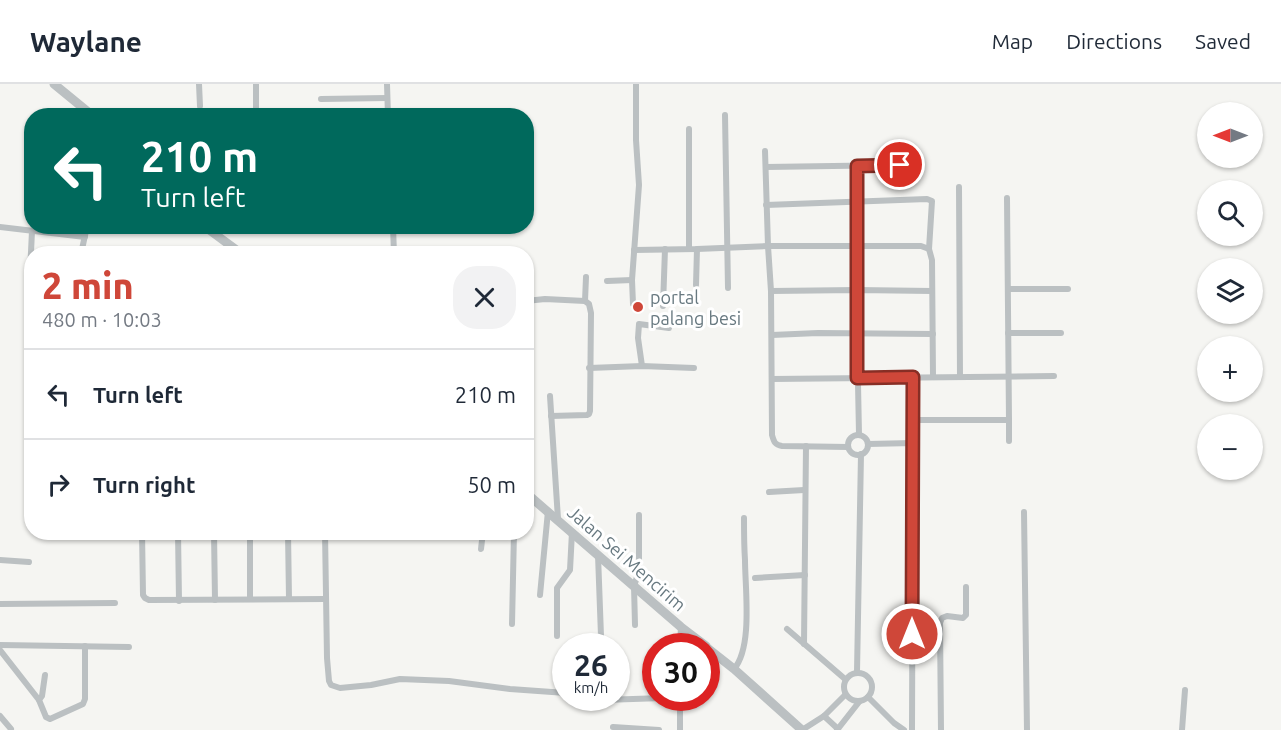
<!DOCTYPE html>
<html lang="en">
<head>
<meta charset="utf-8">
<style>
  body { margin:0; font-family:Ubuntu,sans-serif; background:#f2f2f3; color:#1f2937; height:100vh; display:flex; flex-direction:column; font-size:22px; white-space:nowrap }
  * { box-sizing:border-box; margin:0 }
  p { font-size:20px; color:#747a83 }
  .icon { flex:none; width:33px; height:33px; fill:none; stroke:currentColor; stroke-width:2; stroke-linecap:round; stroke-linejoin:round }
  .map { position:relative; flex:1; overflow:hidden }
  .sheet { position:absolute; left:24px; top:162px; width:510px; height:294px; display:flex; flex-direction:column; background:#fff; border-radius:24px; box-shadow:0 2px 4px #0004 }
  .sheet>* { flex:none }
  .hud { position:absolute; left:24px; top:24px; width:510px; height:126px; border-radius:24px; box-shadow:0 2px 4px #0004; background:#00695c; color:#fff; overflow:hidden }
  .needle { width:39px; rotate:270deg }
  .buttons { position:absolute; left:1197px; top:18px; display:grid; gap:12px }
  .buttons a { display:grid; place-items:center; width:66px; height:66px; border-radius:50%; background:#fff; box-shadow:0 2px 4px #0004; font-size:30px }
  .speed { position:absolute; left:552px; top:549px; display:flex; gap:12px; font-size:30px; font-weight:700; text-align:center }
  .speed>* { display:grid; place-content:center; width:78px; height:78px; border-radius:50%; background:#fff; box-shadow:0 2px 4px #0004; line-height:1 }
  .speed small { font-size:15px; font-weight:400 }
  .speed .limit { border:9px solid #d22; background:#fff; color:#111 }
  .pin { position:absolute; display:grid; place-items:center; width:51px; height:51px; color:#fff; margin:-26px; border:3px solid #fff; border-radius:50%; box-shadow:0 2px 6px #0007 }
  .me { position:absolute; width:66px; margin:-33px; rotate:0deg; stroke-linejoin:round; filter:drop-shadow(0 0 4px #0008) }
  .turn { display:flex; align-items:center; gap:21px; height:126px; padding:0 18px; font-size:27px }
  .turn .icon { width:78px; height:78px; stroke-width:2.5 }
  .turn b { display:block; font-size:42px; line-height:51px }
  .round { display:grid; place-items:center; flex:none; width:63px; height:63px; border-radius:24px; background:#f2f2f3 }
  .overview { display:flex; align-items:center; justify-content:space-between; height:102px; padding:0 18px }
  h1 { font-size:36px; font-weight:800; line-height:45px; color:#cf4739 }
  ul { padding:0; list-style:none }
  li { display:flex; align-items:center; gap:18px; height:90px; padding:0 18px; border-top:2px solid #e0e1e3 }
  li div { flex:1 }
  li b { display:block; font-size:22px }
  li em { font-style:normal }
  header { display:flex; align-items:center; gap:36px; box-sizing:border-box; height:84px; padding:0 30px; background:#fff; border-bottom:2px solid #e0e1e3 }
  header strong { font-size:28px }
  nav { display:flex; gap:33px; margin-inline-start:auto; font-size:21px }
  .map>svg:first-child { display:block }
</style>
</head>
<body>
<header>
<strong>Waylane</strong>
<nav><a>Map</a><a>Directions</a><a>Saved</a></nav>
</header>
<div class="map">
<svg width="1281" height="646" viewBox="0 0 1281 646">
  <rect width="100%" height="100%" fill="#f5f5f2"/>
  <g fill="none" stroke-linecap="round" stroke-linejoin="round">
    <g stroke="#bbc0c2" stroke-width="6">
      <polyline points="199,0 200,22"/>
      <polyline points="256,0 256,24"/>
      <polyline points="387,0 388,32"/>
      <polyline points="321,15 387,14"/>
      <polyline points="725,31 728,204"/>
      <path d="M 765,67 L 768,162 L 771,207 L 772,351 C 774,358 775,361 782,362 L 848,363"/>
      <polyline points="766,83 900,81"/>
      <polyline points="857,83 857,249 859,350"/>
      <polyline points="959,103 960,293"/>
      <polyline points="766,121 927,115 932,117 929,165 932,176 933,293"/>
      <polyline points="393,142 394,170"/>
      <polyline points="0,143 85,153"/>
      <polyline points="689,165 689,45"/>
      <polyline points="634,166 697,165 768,162 921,162 929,165"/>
      <polyline points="81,170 87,142"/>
      <polyline points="32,192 30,192 30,189 32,147"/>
      <polyline points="607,197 632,196"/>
      <polyline points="696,201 697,165"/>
      <polyline points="1008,205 1068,205"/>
      <polyline points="771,207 857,206 932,207"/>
      <polyline points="526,217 545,215 585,217"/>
      <polyline points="633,220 632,196 639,101 636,56 636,0"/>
      <polyline points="663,222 665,165"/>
      <polyline points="1008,249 1061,249"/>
      <polyline points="772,251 818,249 933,250"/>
      <polyline points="642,282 638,254 639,240 669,244"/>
      <polyline points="589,284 642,282 694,284"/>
      <polyline points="772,295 1054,292"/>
      <polyline points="550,312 558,435"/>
      <polyline points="551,332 587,331 589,330 590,327 591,229 589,220 585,217 586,193"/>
      <polyline points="913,336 1009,336 1007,114"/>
      <polyline points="1009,336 1009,357"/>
      <circle cx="858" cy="361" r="10"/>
      <polyline points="913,359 913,293"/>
      <polyline points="868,360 913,359 912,646"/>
      <polyline points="769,408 804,406"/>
      <polyline points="1024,428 1027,646"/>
      <polyline points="142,448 143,511 145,514 149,516 325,515"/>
      <polyline points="178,448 179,517"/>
      <polyline points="214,448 215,516"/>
      <polyline points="250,448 250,515"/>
      <polyline points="288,448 289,515"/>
      <polyline points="325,448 327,574 329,597 331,601 340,604 371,601 400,595 449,597 510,605 566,609"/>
      <polyline points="481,465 483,448"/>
      <polyline points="598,471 601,552"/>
      <polyline points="0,476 29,478"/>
      <polyline points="755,494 805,491"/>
      <polyline points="540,511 548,427"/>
      <polyline points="0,520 115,519"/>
      <polyline points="512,540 514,448"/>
      <polyline points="635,541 634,502 639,487 639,431"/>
      <polyline points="787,545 845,595"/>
      <polyline points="557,552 557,504 570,486 572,448"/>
      <polyline points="804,560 806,362"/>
      <polyline points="0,561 129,563"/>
      <polyline points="680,562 681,543"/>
      <polyline points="0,566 39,616"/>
      <path d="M 734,585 C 753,563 745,504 745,476 C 744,462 744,448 744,434"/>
      <polyline points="857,588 861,370"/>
      <circle cx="858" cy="603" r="14"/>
      <polyline points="45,591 42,612 39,616 46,633 50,635 83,620 85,615 85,562"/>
      <polyline points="868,613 894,639 904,646"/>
      <polyline points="579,614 603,616 663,614"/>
      <polyline points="0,632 11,645"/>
      <polyline points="824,632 838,645"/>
      <polyline points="613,643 659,646"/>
      <polyline points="680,646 680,614"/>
      <polyline points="802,646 824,632 845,611"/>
      <polyline points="837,646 859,618"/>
      <polyline points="941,646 940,539 942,534 947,532 963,534 966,531 966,503"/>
      <polyline points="1182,646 1185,606"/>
    </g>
    <g stroke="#bbc0c2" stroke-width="9">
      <polyline points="54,0 93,32"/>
      <polyline points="204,142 242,170"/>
      <polyline points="526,409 681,543 706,562"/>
      <polyline points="706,563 734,585 802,646"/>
    </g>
  </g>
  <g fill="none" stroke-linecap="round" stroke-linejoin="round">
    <defs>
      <polyline id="route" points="900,81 857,82 857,294 913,293 912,550"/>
    </defs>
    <use href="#route" stroke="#872e25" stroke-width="15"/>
    <use href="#route" stroke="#cf4739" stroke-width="10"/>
  </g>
  <circle fill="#cf4739" stroke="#fff" stroke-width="2" cx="638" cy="223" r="6"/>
  <g text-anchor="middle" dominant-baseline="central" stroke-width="6" stroke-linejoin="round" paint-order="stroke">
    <g font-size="18" fill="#687980" stroke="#fff" text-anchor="start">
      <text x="650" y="213">portal<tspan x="650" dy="21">palang besi</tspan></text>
    </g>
    <g font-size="18" fill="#687980" stroke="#fff">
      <text transform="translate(627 474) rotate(41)">Jalan Sei Mencirim</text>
    </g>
  </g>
</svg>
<div class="buttons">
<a><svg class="needle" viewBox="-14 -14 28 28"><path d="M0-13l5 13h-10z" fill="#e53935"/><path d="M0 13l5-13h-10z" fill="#747a83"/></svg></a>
<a><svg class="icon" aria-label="search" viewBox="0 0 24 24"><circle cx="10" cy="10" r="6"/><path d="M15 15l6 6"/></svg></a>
<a><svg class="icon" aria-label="layers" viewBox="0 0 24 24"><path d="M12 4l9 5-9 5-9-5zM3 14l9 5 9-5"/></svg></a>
<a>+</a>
<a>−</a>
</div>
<div class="speed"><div>26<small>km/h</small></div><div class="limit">30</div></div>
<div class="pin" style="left:900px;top:81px;background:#d93025"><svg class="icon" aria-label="arrive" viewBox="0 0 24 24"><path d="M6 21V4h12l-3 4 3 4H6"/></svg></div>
<svg class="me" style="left:912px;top:550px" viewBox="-20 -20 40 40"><circle r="17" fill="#cf4739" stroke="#fff" stroke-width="3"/><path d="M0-11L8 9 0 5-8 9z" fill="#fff"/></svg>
<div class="hud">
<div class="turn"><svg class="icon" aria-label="left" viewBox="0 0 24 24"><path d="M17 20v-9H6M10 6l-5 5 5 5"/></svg><div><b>210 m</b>Turn left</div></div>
</div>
<section class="sheet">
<div class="overview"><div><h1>2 min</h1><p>480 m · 10:03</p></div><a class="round"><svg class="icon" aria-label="close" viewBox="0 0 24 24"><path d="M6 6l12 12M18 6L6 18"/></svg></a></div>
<ul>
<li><svg class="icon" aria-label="left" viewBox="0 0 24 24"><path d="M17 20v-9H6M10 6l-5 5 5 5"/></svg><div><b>Turn left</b></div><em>210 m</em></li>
<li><svg class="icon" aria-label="right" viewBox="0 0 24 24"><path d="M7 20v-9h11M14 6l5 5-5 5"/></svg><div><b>Turn right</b></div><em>50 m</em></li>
</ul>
</section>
</div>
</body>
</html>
